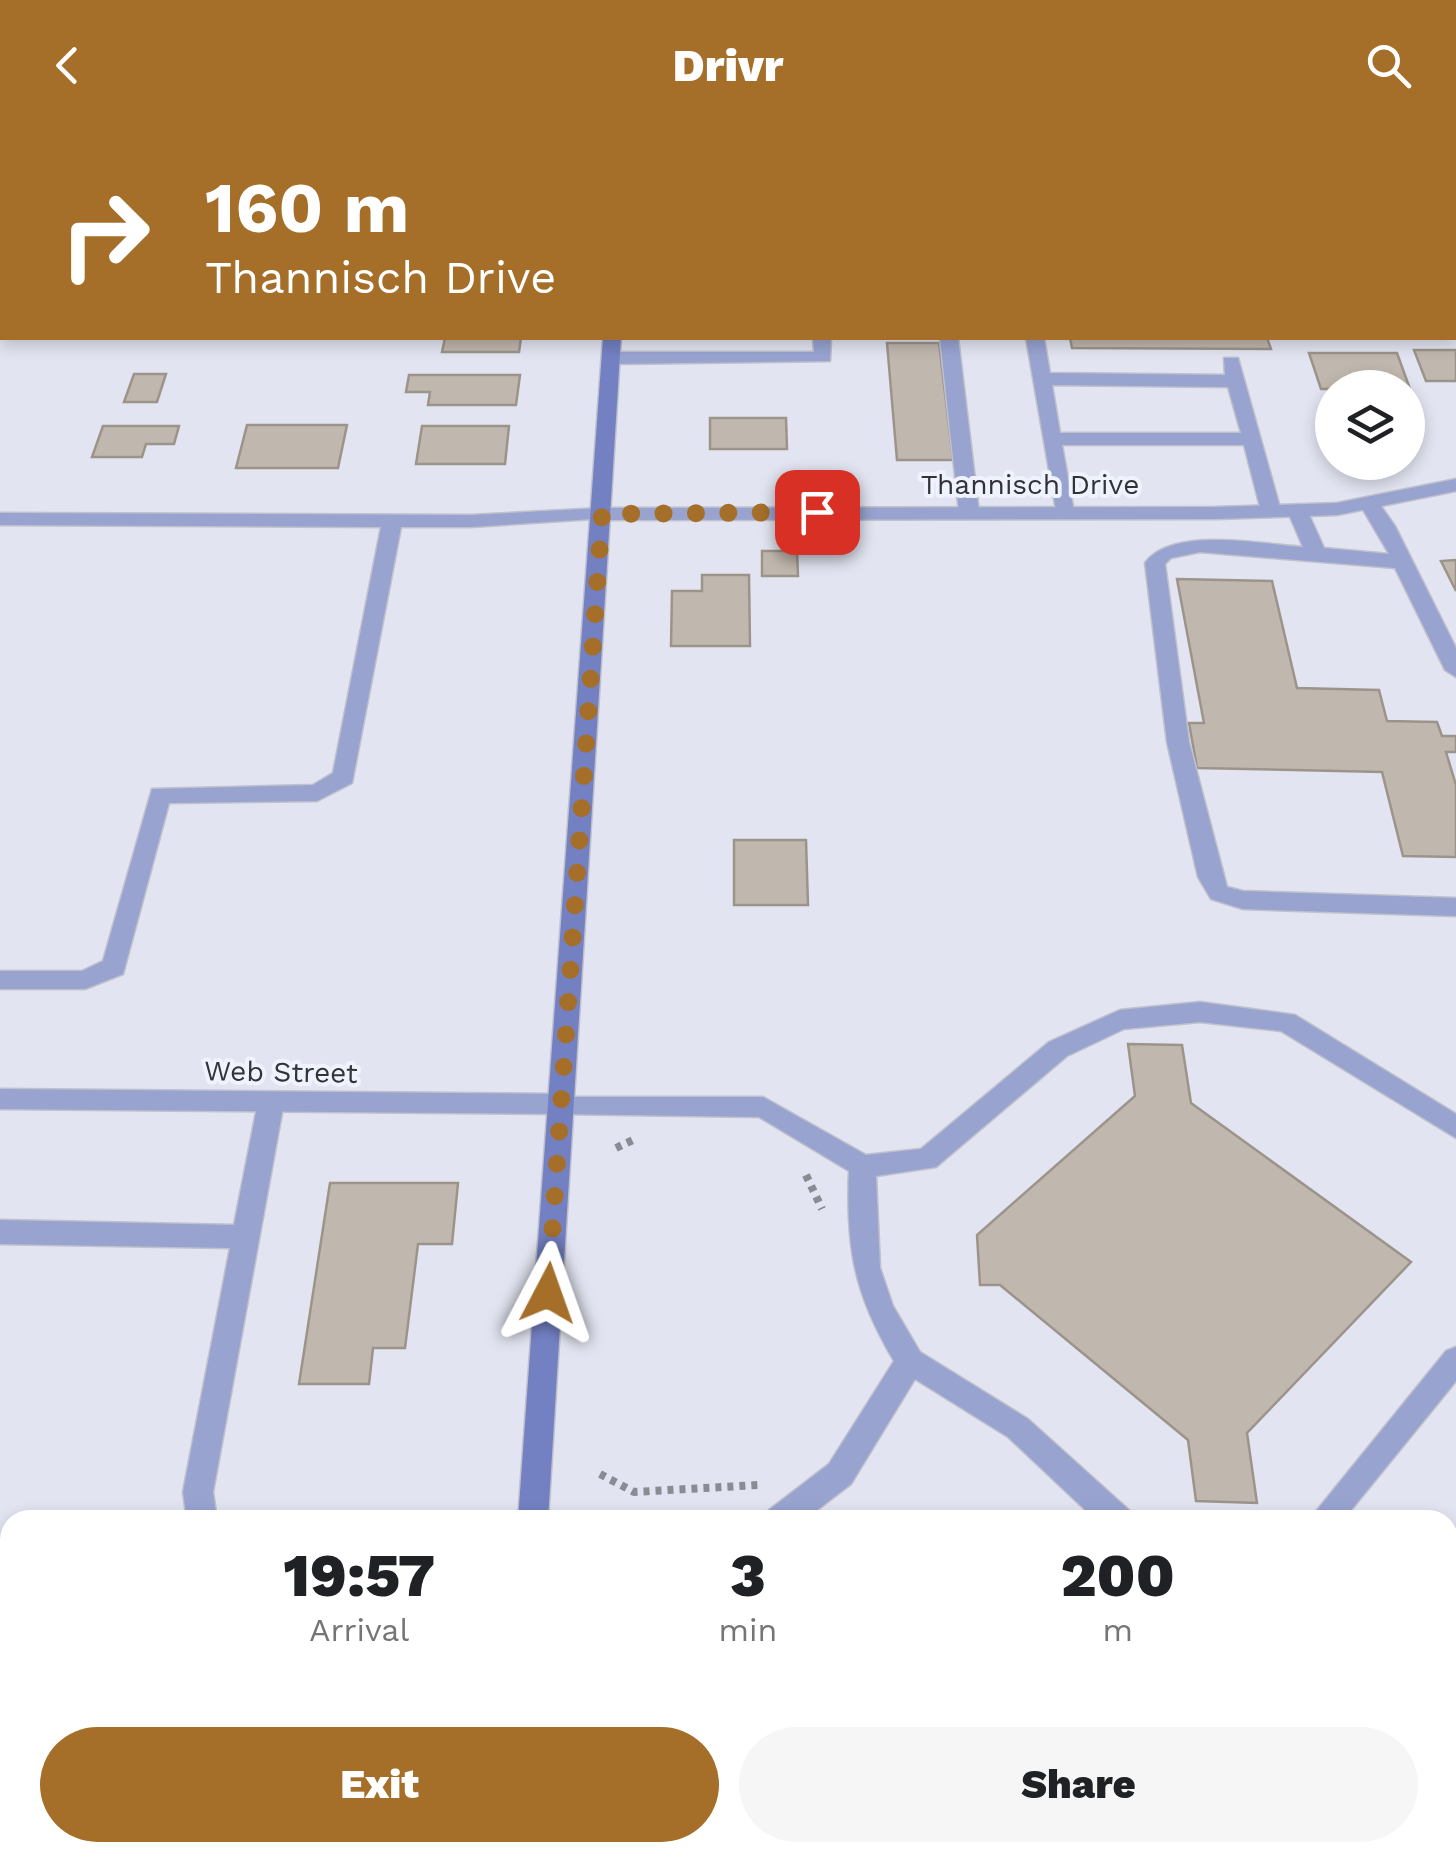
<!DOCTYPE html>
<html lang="en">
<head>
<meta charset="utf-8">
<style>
  body { margin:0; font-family:"Work Sans",sans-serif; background:#f6f6f6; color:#202124; height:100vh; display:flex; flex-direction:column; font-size:38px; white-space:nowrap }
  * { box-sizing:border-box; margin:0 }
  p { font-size:32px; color:#757577 }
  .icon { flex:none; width:55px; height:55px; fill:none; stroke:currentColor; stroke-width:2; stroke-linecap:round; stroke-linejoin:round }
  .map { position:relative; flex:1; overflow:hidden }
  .details { position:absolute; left:0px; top:1380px; width:1458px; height:352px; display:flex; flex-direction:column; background:#fff; border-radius:30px 30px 0 0; box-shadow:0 5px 15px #0003 }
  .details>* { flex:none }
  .hud { position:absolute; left:0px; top:0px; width:1458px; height:210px; box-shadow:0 5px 15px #0003; background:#a56f29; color:#fff; overflow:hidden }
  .controls { position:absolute; left:1315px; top:240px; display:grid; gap:20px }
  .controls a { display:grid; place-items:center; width:110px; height:110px; border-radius:50%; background:#fff; box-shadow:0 5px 15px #0003; font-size:50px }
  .pin { position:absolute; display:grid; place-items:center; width:85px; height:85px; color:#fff; margin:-42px; border-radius:20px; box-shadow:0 5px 15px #0006 }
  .me { position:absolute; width:110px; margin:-55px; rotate:4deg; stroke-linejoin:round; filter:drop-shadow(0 0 8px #0008) }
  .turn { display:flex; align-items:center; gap:35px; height:210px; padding:0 40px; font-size:45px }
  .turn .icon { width:130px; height:130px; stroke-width:2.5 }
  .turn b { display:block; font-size:70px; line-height:85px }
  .eta { display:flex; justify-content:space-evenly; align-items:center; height:170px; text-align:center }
  .eta b { font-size:60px; font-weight:800; line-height:70px }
  .action { display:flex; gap:20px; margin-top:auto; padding:20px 40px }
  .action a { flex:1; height:115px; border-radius:60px; background:#a56f29; color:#fff; font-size:40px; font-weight:800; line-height:115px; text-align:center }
  .action a+a { background:#f6f6f6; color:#202124 }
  header { display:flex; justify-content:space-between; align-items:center; height:130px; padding:0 40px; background:#a56f29; color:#fff; font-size:45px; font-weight:800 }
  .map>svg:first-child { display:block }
</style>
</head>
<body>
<header><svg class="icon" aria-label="back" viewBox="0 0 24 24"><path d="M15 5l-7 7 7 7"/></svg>Drivr<svg class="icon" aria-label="search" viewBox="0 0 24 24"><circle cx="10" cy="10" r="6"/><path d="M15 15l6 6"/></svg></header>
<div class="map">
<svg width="1456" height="1732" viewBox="0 0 1456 1732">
  <rect width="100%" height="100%" fill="#e2e5f1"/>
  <g fill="#c0b7ae" stroke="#9c948b" stroke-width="2.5">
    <polygon points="445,208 521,208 519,222 442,222"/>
    <polygon points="1070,208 1267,208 1271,219 1072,218"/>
    <polygon points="887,213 939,213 953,330 897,330"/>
    <polygon points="1414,220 1456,220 1456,251 1426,251"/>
    <polygon points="1309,223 1397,223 1410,259 1321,259"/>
    <polygon points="134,244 166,244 157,272 124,272"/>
    <polygon points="409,245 520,245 516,275 428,275 430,262 406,262"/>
    <polygon points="710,288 786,288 787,319 710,319"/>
    <polygon points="247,295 347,295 338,338 236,338"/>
    <polygon points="103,296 179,296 174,314 146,314 142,327 92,327"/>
    <polygon points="422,296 509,296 505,334 416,334"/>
    <polygon points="762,421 797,421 798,446 762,446"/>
    <polygon points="1456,430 1456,461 1441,431"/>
    <polygon points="702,445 749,445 750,516 671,516 672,461 702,461"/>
    <polygon points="1177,449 1272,451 1297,558 1379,560 1387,591 1437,592 1442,606 1456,606 1456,622 1446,622 1456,655 1456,727 1403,726 1382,642 1197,638 1189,593 1204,593"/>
    <polygon points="734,710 806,710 808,775 734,775"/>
    <polygon points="1128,914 1182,915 1191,973 1411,1132 1247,1303 1257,1373 1196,1371 1188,1310 1000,1155 980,1155 977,1105 1135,966"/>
    <polygon points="330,1053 458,1053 452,1114 418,1114 405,1218 373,1218 369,1254 299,1254"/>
  </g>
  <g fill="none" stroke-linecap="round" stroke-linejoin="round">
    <defs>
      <g id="service">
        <polygon points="813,208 831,208 830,231 611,234 602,228 611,222 814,222"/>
        <polygon points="940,208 958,208 979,382 969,388 959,382"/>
        <path d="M 1026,208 L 1044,208 L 1050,243 L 1225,245 L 1224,228 L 1238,228 L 1281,381 L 1278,385 L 1271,387 L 1261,381 L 1244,315 L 1062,315 L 1074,382 L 1071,386 L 1057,386 ZM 1052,255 L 1228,257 L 1241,303 L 1060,303 Z"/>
        <path d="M 1369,367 L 1376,369 L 1395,396 L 1456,518 L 1456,547 L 1445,540 L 1395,438 L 1200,422 L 1171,428 L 1165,434 L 1189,612 L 1227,757 L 1243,761 L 1456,768 L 1456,786 L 1243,779 L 1211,769 L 1198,747 L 1167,612 L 1145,433 C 1172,396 1261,414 1303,417 L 1287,380 L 1297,374 L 1307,380 L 1324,418 L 1389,424 L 1359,373 Z"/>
        <polygon points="602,378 612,384 609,388 471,397 401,397 352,653 317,671 169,673 123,844 85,859 0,859 0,841 82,841 103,831 152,659 313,655 333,643 381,397 0,395 0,383 471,385"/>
        <path d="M 1200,872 L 1295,885 L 1456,984 L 1456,1008 L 1281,901 L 1200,892 L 1124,899 L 1067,926 L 936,1037 L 876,1046 L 880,1138 L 893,1176 L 920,1222 L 1028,1289 L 1129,1380 L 1133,1390 L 1096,1390 L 1008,1307 L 915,1249 L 851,1354 L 804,1390 L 765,1390 L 769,1380 L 829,1334 L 894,1231 C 854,1164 846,1118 849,1041 L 759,987 L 561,984 L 552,981 L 548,974 L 552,967 L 763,967 L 866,1025 L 921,1019 L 1049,912 L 1120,880 Z"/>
        <polygon points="271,962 280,965 284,972 213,1362 217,1390 187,1390 183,1362 230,1118 0,1114 0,1090 234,1095 258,972 262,965"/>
        <polygon points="1456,1217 1456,1251 1343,1390 1309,1390 1446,1221"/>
        <polygon points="161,1722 195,1722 193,1732 159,1732"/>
      </g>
      <g id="minor">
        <polygon points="1456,349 1456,361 1337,385 1215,389 602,390 592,384 602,378 1215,377 1337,373"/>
        <polygon points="0,959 561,964 570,967 574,974 570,981 561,984 0,979"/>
      </g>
      <g id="secondary">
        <rect x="617" y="0" width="16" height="2"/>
        <polygon points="603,208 621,208 548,1390 518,1390"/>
        <polygon points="493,1722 527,1722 526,1732 492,1732"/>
      </g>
    </defs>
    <use href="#service" stroke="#bfc1cc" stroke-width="3"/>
    <use href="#minor" stroke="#bfc1cc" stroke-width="3"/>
    <use href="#secondary" stroke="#bfc1cc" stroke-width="3"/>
    <g stroke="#8a8c94" stroke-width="8" stroke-dasharray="6 6" stroke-linecap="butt">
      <polyline points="616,1018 633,1010"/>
      <polyline points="806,1045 822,1079"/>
      <polyline points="600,1344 634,1362 758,1355"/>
    </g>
    <use href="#service" fill="#98a3d0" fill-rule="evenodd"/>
    <use href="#minor" fill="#98a3d0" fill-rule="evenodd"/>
    <use href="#secondary" fill="#7381c3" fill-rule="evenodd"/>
  </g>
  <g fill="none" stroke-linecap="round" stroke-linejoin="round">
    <polyline stroke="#a56f29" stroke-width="18" stroke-dasharray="0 32.4" points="548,1163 602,384 817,382"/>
  </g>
  <g text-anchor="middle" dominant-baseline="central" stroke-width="8" stroke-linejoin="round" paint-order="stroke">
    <g font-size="28" fill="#323337" stroke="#eff3fe">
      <text x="1030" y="354">Thannisch Drive</text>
      <text transform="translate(281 942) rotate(1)">Web Street</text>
    </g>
  </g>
</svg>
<div class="controls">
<a><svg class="icon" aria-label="layers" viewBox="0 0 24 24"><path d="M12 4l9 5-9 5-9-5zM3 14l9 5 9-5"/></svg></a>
</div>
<div class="pin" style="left:817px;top:382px;background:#d93025"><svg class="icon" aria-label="arrive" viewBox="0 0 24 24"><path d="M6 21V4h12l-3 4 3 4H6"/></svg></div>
<svg class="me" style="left:548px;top:1163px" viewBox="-20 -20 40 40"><path d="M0-17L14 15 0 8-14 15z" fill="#a56f29" stroke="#fff" stroke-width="4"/></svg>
<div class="hud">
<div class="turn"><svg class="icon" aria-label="right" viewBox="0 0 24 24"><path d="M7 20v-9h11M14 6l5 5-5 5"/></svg><div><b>160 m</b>Thannisch Drive</div></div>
</div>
<section class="details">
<div class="eta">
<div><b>19:57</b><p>Arrival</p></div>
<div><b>3</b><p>min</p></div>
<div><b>200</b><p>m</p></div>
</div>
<div class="action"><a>Exit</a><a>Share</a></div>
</section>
</div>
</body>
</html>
